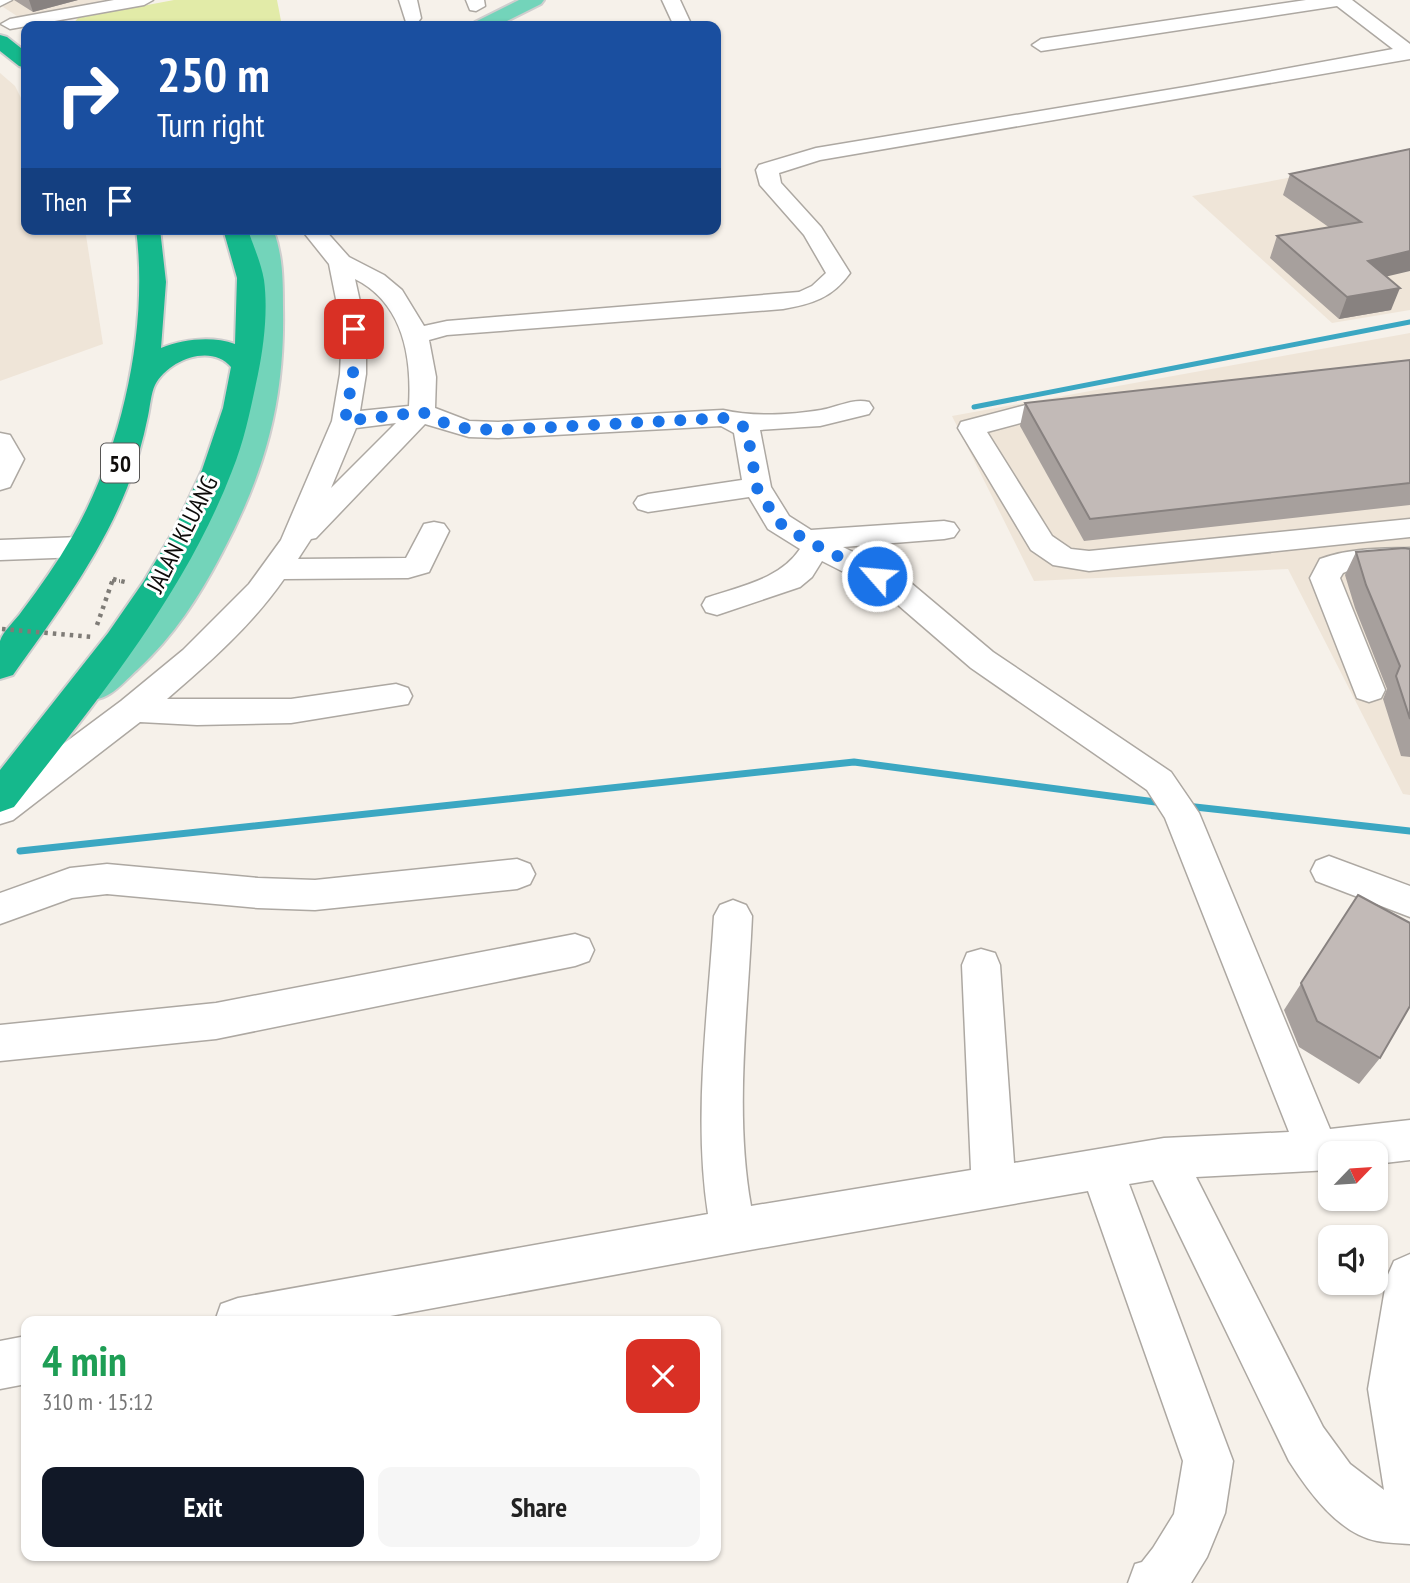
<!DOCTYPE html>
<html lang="en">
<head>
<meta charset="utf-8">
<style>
  body { margin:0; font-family:"PT Sans Narrow",sans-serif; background:#f6f6f6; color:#222; height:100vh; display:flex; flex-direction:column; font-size:26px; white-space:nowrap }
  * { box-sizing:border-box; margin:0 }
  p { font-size:23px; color:#767676 }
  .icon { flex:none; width:38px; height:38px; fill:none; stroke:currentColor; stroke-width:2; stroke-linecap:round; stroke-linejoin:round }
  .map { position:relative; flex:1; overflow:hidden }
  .panel { position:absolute; left:21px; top:1316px; width:700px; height:245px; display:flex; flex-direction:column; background:#fff; border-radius:14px; box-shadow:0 2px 5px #0004 }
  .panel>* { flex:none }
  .banner { position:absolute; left:21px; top:21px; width:700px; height:214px; border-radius:14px; box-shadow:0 2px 5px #0004; background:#1a4fa0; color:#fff; overflow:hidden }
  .needle { width:46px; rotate:65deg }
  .controls { position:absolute; left:1318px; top:1141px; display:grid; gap:14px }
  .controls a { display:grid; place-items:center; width:70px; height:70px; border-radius:14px; background:#fff; box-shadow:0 2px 5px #0004; font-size:35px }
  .pin { position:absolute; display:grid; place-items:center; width:60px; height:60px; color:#fff; margin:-30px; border-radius:14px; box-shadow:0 4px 10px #0006 }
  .me { position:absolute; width:77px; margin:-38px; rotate:297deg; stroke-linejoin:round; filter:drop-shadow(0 0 5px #0008) }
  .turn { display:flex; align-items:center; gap:24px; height:147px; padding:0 21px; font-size:32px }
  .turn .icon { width:91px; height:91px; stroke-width:2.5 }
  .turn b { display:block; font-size:49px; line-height:60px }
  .then { display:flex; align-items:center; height:66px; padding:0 21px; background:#0003; gap:14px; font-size:26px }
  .round { display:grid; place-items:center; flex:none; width:74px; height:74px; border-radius:14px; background:#f6f6f6 }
  .headline { display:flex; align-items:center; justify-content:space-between; height:119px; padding:0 21px }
  h1 { font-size:42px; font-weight:700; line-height:52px; color:#1e9e55 }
  .primary-button { display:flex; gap:14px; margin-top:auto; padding:14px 21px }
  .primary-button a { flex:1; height:80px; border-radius:14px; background:#111827; color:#fff; font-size:28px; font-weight:700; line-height:80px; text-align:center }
  .primary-button a+a { background:#f6f6f6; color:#222 }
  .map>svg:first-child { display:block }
</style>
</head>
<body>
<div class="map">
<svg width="1410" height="1583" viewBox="0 0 1410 1583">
  <rect width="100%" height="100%" fill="#f6f1ea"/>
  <g fill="#efe5d8">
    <polygon points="0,0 121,0 20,18 0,5"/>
    <polygon points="0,73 15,86 26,108 26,229 85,229 103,344 0,381"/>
    <polygon points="1410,155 1410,310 1332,323 1192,196"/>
    <polygon points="1410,333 1410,795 1403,794 1288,569 1034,581 952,416"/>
  </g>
  <polygon fill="#e2eba8" points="174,0 277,0 282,26 71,26 78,18"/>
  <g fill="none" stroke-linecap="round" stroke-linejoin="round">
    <polyline stroke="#3ba7c2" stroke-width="5" points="974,407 1410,322"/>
    <g stroke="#3ba7c2" stroke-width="7">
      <polyline points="1186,806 1410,831"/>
      <polyline points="20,851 854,762 1163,803"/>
    </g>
    <defs>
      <g id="minor">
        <polygon points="0,0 12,0 0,6"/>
        <polygon points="114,0 153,0 144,5 10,29 1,24 10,19"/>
        <polygon points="399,0 417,0 421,18 418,22 406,22"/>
        <polygon points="466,0 484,0 485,6 476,11 470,10"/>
        <polygon points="662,0 680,0 692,26 674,26"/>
        <path d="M 1306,0 L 1352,0 L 1410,44 L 1410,59 L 820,160 L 779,173 L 781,183 L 821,227 L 850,273 C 832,298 812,304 783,309 L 447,335 L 429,340 L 436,377 L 435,408 L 469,421 L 498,422 L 723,410 C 753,417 791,415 821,410 C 838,407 853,398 869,402 L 873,408 L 869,414 L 820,426 L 760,430 L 771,487 L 789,516 L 811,530 L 944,521 L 954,523 L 959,530 L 954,537 L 944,539 L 843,547 L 905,578 L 993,652 L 1171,772 L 1199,813 L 1330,1129 L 1410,1120 L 1410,1160 L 1376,1164 L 1376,1153 L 1330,1153 L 1330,1170 L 1196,1177 L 1323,1427 L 1350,1464 L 1384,1490 L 1368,1389 L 1387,1277 L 1394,1261 L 1410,1254 L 1410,1544 C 1399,1543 1388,1543 1377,1541 C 1339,1534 1308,1491 1289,1461 L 1153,1180 L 1129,1184 L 1233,1461 L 1225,1513 L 1207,1557 L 1191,1583 L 1128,1583 L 1135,1564 L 1142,1562 L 1153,1548 L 1174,1514 L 1183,1461 L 1088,1191 L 733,1253 L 363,1321 L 215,1321 L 221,1304 L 238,1298 L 708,1214 C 693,1116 708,1014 714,916 L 720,905 L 733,900 L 746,905 L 752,916 C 748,1012 734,1111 751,1206 L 971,1170 L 962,965 L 967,953 L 981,949 L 995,953 L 1000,965 L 1014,1163 L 1164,1138 L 1289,1132 L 1165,818 L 1147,790 L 971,668 L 883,592 L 822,561 L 812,577 L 800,587 L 717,615 L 706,612 L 702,605 L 706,598 C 740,586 779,580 800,549 L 768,529 L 749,497 L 648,512 L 638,509 L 634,503 L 638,497 L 648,494 L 742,480 L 734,433 L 721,426 L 498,438 L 469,437 L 425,424 L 316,538 L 311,539 L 298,559 L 406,558 L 424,524 L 434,522 L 444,524 L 449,531 L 429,572 L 408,578 L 284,579 C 252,625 209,663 167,699 L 291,699 L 396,684 L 408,688 L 412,696 L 408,704 L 291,723 L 197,725 L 140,722 L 13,820 L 0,824 L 0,791 L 121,701 L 183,650 L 249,584 L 281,540 L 332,421 L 340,374 L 342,329 L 329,264 L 301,229 L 324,229 L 349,257 L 384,275 L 402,290 L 424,326 L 447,321 L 799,292 L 812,286 L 826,273 L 804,235 L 760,185 L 756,170 L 759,165 L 816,148 L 1191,86 L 1393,49 L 1337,6 L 1041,51 L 1032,45 L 1041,39 ZM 355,279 C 403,303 412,357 409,406 L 360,411 L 366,374 L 366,329 ZM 396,423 L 331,488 L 356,428 Z"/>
        <polygon points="1069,400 1078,402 1082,408 1078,414 1028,421 987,432 1052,536 1071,549 1089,551 1410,519 1410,537 1089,571 1053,565 1031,550 958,428 961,422 1026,405"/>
        <polygon points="0,433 10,435 24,459 10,487 0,490"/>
        <polygon points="81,537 91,540 96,547 91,554 81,557 0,560 0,540"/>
        <path d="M 1410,548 L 1410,568 L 1350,570 L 1343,573 L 1340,578 L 1385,690 L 1381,698 L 1369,702 L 1357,698 L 1310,578 L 1320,559 C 1350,548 1379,549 1410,548 Z"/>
        <polygon points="1329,856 1410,886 1410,917 1316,881 1311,871 1316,861"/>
        <polygon points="517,859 530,864 535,874 530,884 517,889 315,910 258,908 107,894 72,898 0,924 0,893 70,868 107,864 258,878 315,880"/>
        <polygon points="575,934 589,939 594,950 589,961 575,966 216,1039 0,1061 0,1025 216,1003"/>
        <polygon points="26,1336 26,1384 0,1389 0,1341"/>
      </g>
      <g id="major">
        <polygon points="519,0 544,0 541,4 497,26 472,26 475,22"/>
        <path d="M 248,229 L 273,229 C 283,255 283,281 283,308 C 285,401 265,472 222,553 C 199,597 174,636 138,669 C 120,685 106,706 80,698 L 75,689 L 80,680 C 101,661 124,644 143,622 C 163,599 178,573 193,547 C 231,477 253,409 256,329 C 257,296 260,261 248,229 Z"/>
      </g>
      <g id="highway">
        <polygon points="0,35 7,37 26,52 26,68 19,66 0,51"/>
        <path d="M 136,229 L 160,229 L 166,282 L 161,348 C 184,339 212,336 235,344 L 237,278 L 223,229 L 248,229 C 253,246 261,262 264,280 C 268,310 264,345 258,374 C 251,407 245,439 232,471 C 184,596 95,703 14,807 L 0,812 L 0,770 L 108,633 L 144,581 L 174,530 L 202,470 L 223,408 L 231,367 C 211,343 168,360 155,385 C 151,393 150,407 148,416 C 143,441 136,465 127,488 C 100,556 55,616 13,675 L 0,679 C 0,667 0,652 0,641 C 3,631 16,620 22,611 C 40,587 57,563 72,537 C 122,450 149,328 136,229 Z"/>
      </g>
    </defs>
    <use href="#minor" stroke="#ada8a2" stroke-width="3"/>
    <use href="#major" stroke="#cfcece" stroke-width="4"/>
    <use href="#highway" stroke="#cfcece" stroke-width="4"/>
    <polyline stroke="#7f7c77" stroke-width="3.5" stroke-dasharray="2.5 4.5" stroke-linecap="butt" points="112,581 120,581"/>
    <g stroke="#7f7c77" stroke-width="4.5" stroke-dasharray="3.5 5" stroke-linecap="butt">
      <polyline points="113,579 129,583"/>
      <polyline points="97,625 113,579"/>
    </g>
    <use href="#minor" fill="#fff" fill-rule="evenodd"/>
    <use href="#major" fill="#73d4ba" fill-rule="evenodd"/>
    <use href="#highway" fill="#15b88c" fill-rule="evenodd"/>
    <polyline stroke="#7f7c77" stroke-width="4.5" stroke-dasharray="3.5 5" stroke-linecap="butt" points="2,629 93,637"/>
  </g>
  <g fill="#a7a09d">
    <polygon points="14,0 78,0 33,12"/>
    <polygon points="1410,149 1386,276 1391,310 1339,319 1270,258 1277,236 1330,228 1283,195 1290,174"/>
    <polygon points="1410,360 1410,505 1084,541 1020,426 1025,403"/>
    <polygon points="1410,549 1410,757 1401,756 1383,699 1387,689 1355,608 1345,575 1356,552"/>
    <polygon points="1358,895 1380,1058 1359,1084 1299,1047 1284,1010"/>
  </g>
  <g fill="#888280">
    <polygon points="29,0 78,0 33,12"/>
    <polygon points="1410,251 1410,271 1359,283 1368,261"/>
    <polygon points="1400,288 1391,310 1339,319 1347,297"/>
  </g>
  <g fill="#c2bab7" stroke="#888280" stroke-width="2">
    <polygon points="1410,149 1410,251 1368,261 1400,288 1347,297 1277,236 1361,222 1290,174"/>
    <polygon points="1410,360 1410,483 1090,519 1025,403"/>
    <polygon points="1404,548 1410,549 1410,719 1396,676 1400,666 1366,585 1356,552"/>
    <polygon points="1358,895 1410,923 1410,1006 1380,1058 1317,1021 1301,983"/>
  </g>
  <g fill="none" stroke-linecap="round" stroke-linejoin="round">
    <polyline stroke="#1a73e8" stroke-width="12" stroke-dasharray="0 21.6" points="354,329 353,374 345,421 422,412 445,423 469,429 498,430 723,418 739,423 747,430 757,488 778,522 806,540 877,576"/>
  </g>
  <g text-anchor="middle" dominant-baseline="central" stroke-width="6" stroke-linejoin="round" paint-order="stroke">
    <rect fill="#fff" stroke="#565554" stroke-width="2" x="101" y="443.5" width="38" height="39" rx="5"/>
    <g font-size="23" font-weight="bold" fill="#0e0c0a">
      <text x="120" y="463">50</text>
    </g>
    <g font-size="24" fill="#0e0c0a" stroke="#fff">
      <text transform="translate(182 534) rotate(-63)">JALAN KLUANG</text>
    </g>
  </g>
</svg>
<div class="controls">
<a><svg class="needle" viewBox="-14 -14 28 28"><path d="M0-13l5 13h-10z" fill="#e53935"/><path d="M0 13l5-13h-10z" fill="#767676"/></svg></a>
<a><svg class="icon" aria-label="sound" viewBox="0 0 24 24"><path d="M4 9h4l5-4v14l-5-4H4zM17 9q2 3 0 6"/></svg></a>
</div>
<div class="pin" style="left:354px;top:329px;background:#d93025"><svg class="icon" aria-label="arrive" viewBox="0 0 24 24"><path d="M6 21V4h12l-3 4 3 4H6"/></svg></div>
<svg class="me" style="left:877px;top:576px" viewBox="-20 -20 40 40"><circle r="17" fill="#1a73e8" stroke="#fff" stroke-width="3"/><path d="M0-11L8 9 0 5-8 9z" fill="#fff"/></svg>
<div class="banner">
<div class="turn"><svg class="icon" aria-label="right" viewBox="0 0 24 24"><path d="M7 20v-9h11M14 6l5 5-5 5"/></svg><div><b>250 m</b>Turn right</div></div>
<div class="then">Then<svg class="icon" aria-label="arrive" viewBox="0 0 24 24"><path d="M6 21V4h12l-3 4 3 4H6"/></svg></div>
</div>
<section class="panel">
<div class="headline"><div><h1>4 min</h1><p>310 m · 15:12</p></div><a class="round" style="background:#d93025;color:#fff"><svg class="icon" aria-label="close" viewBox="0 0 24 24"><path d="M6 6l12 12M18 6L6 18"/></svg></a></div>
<div class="primary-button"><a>Exit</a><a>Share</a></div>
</section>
</div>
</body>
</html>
